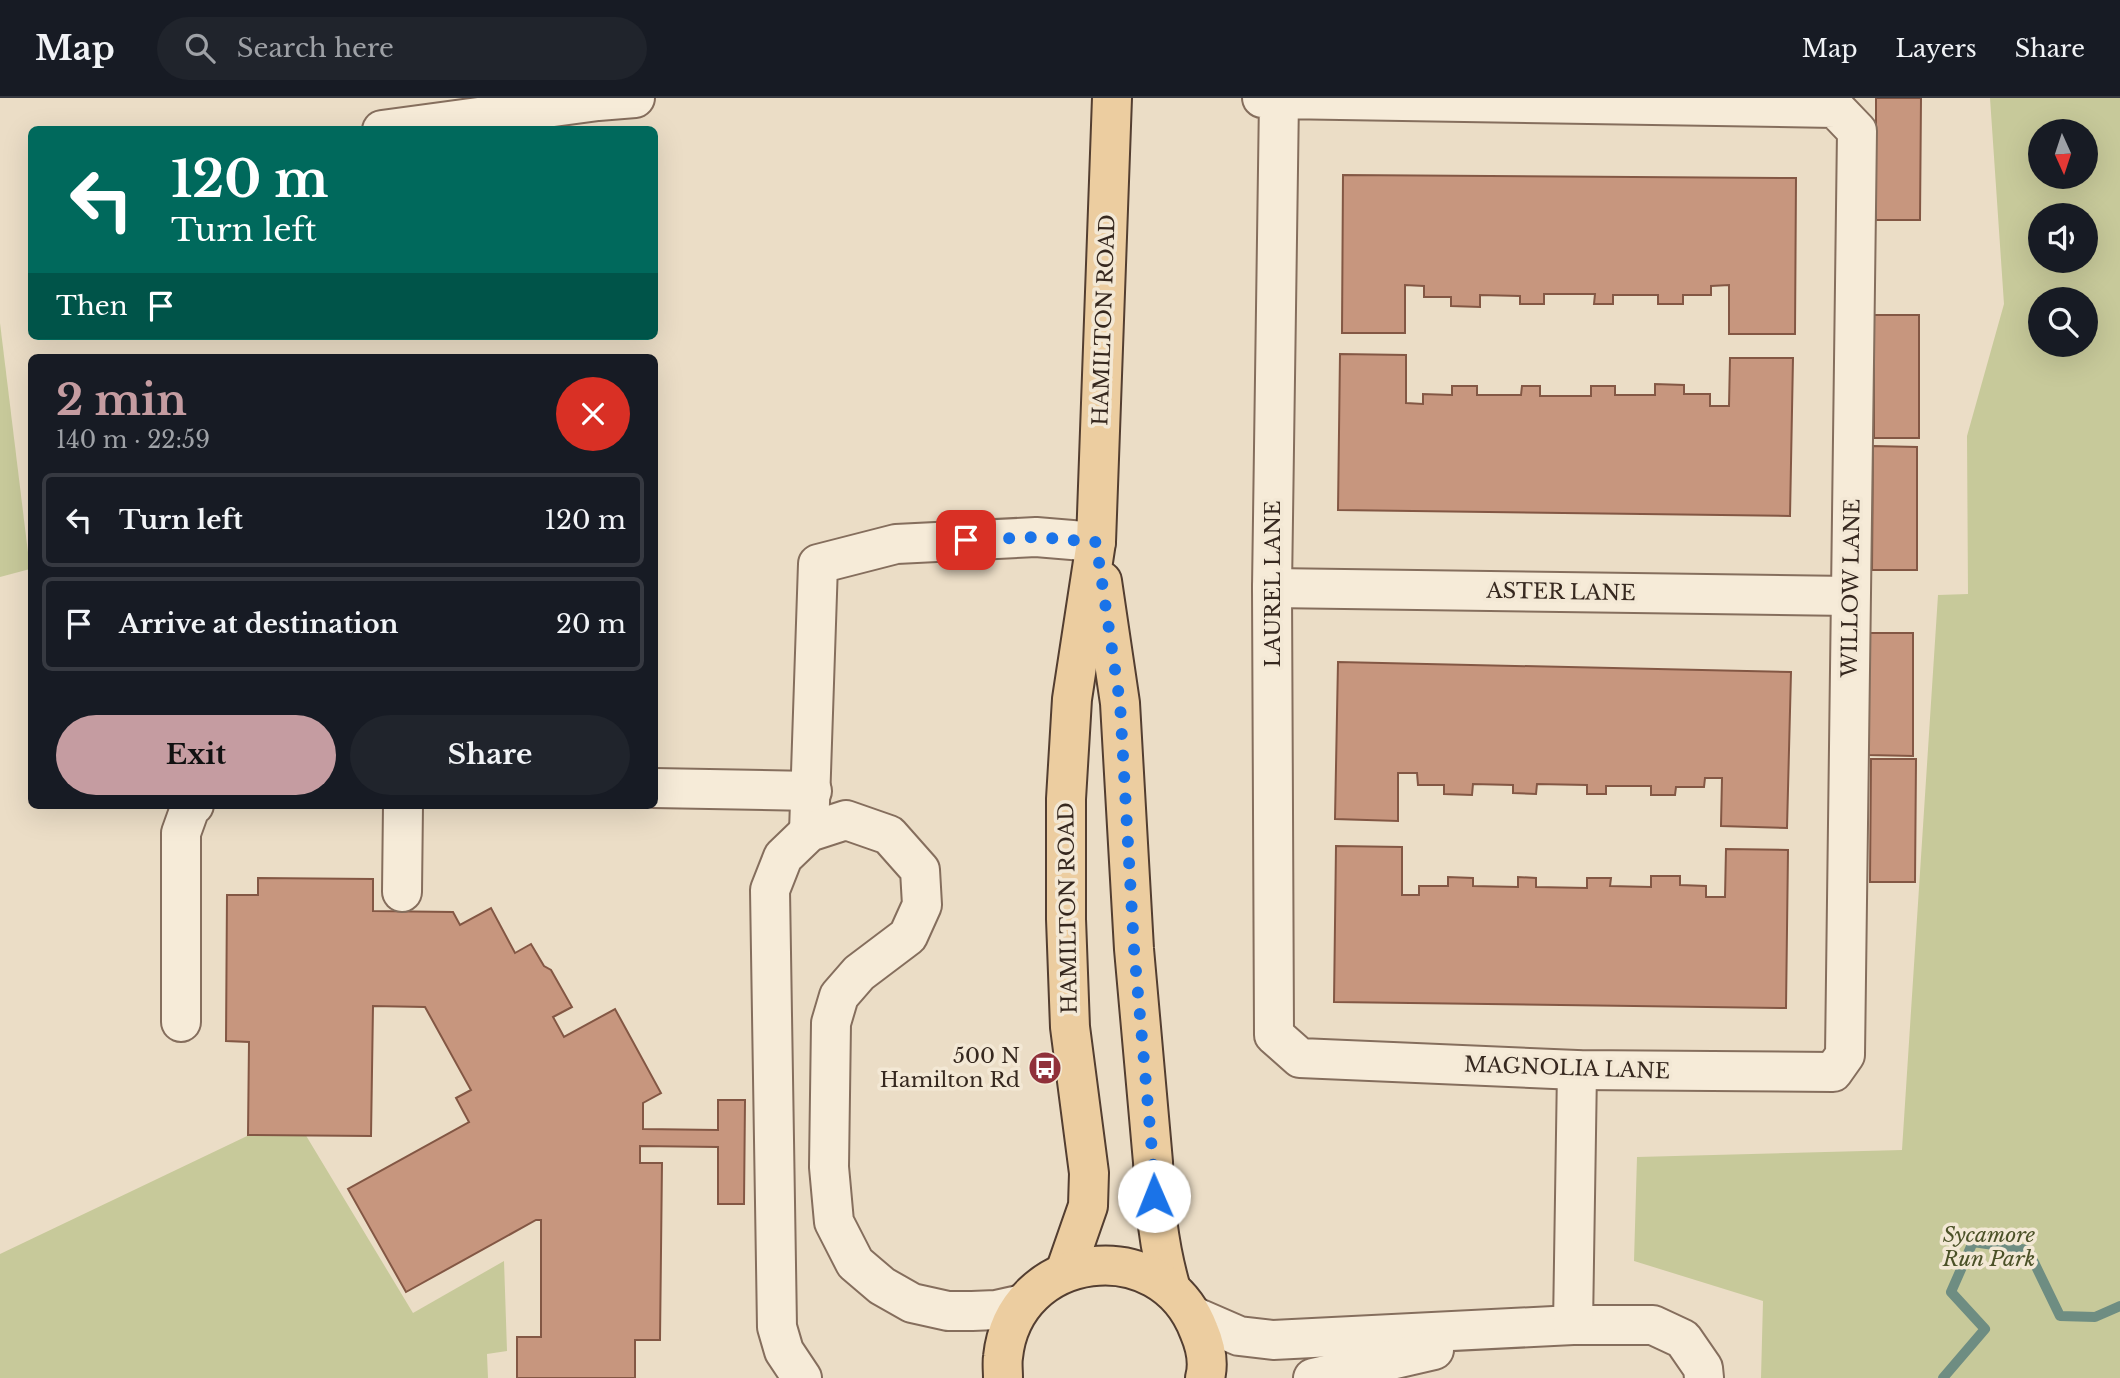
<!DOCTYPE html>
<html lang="en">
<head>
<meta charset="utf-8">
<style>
  body { margin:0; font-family:"Libre Baskerville",serif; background:#20242c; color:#f1f3f6; height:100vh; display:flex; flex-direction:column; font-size:26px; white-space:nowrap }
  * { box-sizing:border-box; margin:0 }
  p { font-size:23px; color:#9ea1a6 }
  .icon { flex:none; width:38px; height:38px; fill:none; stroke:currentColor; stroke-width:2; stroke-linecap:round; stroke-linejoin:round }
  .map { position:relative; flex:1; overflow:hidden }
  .drawer { position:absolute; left:28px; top:256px; width:630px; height:455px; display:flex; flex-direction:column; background:#171b24; border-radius:10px; box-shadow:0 7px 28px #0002 }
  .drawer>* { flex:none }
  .top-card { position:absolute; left:28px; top:28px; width:630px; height:214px; border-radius:10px; box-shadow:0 7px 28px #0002; background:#00695c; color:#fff; overflow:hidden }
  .needle { width:46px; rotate:177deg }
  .buttons { position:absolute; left:2028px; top:21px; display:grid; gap:14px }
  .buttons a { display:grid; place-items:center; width:70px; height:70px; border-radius:50%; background:#171b24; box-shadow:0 7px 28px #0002; font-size:35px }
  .pin { position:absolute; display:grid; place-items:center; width:60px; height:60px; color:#fff; margin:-30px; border-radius:14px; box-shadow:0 4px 10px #0006 }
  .me { position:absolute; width:77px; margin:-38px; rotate:359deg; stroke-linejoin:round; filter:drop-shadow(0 0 5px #0008) }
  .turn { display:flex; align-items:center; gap:24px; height:147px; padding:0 28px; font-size:32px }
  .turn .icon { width:91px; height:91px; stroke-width:2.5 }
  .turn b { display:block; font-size:49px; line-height:60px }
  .then { display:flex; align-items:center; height:66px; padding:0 28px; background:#0003; gap:14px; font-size:26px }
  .round { display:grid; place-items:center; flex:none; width:74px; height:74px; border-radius:37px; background:#20242c }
  .overview { display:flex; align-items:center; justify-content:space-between; height:119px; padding:0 28px }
  h1 { font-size:42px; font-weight:700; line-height:52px; color:#c59ca1 }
  .button { display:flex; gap:14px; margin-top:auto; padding:14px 28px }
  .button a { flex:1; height:80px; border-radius:42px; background:#c59ca1; color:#111; font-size:28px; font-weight:700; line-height:80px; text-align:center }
  .button a+a { background:#20242c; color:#f1f3f6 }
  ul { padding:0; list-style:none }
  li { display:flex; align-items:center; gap:21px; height:94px; margin:0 14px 10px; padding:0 14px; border:4px solid #363941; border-radius:10px }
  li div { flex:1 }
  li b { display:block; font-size:26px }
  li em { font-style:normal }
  header { display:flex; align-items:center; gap:42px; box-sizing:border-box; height:98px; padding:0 35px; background:#171b24; border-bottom:2px solid #363941 }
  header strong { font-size:33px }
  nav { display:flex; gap:38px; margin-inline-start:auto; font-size:24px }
  .search { width:490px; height:63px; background:#20242c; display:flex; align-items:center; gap:18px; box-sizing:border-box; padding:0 24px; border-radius:38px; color:#9ea1a6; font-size:26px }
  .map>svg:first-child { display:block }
</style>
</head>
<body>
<header>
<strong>Map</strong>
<div class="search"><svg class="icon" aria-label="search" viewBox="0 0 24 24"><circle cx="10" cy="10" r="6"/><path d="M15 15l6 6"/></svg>Search here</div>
<nav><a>Map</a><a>Layers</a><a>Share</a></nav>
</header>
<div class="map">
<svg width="2120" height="1280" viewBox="0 0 2120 1280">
  <rect width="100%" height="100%" fill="#ebddc6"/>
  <g fill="#c7c99a" fill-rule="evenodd">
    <path d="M 1990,0 L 2120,0 L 2120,1280 L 1761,1280 L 1763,1203 L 1634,1163 L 1637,1059 L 1902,1052 L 1938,497 L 1968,496 L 1967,338 L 2004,206 ZM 2040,33 L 2086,33 L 2086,79 L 2040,79 ZM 2086,117 L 2086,163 L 2040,163 L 2040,117 ZM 2040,201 L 2086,201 L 2086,247 L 2040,247 Z"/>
    <polygon points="0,225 30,471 0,479"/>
    <polygon points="293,1016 413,1215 504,1163 507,1253 487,1256 488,1280 0,1280 0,1156"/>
  </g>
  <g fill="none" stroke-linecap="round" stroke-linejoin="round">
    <polyline stroke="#6e8d82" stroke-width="10" points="1943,1280 1985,1231 1951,1194 1973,1144 2028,1152 2060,1218 2095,1219 2120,1208"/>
  </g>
  <g fill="#c7967e" stroke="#835744" stroke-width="2">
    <polygon points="1876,0 1921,0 1920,122 1876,122"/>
    <polygon points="1343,77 1796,80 1795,236 1729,236 1729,187 1711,188 1711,197 1683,197 1683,206 1658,206 1658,197 1613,197 1613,206 1594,206 1595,196 1544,196 1544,206 1520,206 1520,198 1480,197 1480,209 1451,208 1451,199 1424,199 1424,188 1405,187 1405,235 1342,235"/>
    <rect x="1874" y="217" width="45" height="123"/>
    <polygon points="1340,256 1406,257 1406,305 1423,306 1423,296 1452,297 1452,288 1477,288 1477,297 1521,297 1522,288 1540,288 1540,298 1591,298 1591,288 1615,288 1615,297 1655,297 1655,286 1684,287 1684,296 1710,296 1710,308 1729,308 1730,260 1793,260 1790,418 1338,412"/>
    <polygon points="1873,348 1917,349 1917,472 1872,472"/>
    <polygon points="1869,535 1913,535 1913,658 1868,657"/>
    <polygon points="1338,564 1791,574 1787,730 1721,728 1722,680 1705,680 1704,689 1676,689 1675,697 1651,697 1651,688 1606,688 1606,696 1587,696 1587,687 1537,686 1536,696 1513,695 1513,687 1473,686 1472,697 1444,696 1444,687 1418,687 1417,675 1398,675 1398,723 1335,721"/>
    <polygon points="1871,661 1916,661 1915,784 1870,784"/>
    <polygon points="1336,748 1402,749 1402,797 1419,797 1419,788 1448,788 1448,779 1473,780 1473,788 1518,789 1518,779 1536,780 1536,789 1587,790 1587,780 1611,780 1610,788 1651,789 1651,778 1680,778 1680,787 1706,788 1706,799 1725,799 1726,751 1788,752 1786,910 1334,904"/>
    <polygon points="258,780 373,781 373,813 453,814 460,827 491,810 515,855 531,846 544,868 551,872 572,909 553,919 564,939 615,911 661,995 643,1005 643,1031 718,1032 718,1002 745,1002 744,1106 718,1106 718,1049 640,1048 640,1065 662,1065 660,1242 635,1242 635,1280 517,1280 517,1239 541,1239 541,1122 536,1122 406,1194 348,1091 469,1024 456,1000 471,992 425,909 373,908 371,1038 248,1037 249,944 226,943 227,797 258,797"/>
  </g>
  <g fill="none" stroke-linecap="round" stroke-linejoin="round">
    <defs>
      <g id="minor">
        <polyline points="1262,0 1279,1 1835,10 1857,33 1845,957 1833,974 1577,972 1300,960 1274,937 1272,490 1279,1 1279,0"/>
        <polyline points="382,32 598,3 635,0"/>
        <polyline points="1272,490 1850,498"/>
        <polyline points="654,690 812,693"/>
        <polyline points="809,734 818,466 896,446 1036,439 1096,444"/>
        <polyline points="402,794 403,707"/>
        <polyline points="181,924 181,735 190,710 194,707"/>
        <polyline points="1193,1218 1239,1238 1273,1242 1573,1227 1653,1227 1683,1241 1703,1270 1704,1280"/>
        <polyline points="1573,1227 1577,972"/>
        <polyline points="802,1280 784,1253 777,1229 770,792 783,759 809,734 846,722 889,737 920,772 922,807 908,838 859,875 839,898 831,925 829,1069 834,1124 855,1165 882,1188 912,1205 948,1213 972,1213 996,1212 1023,1206"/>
        <polyline points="1313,1280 1434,1252"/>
      </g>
      <g id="major">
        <path d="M 1102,483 L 1120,605 L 1134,851 L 1153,1064 C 1154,1107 1159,1150 1171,1191"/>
        <polyline points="1065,1174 1088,1108 1089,1075 1070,929 1066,821 1066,701 1072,601 1096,444 1112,0"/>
        <path d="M 1003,1280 C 1003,1273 1002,1265 1003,1259 C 1014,1152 1161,1133 1199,1233 C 1205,1247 1209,1265 1205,1280"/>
      </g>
    </defs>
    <use href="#minor" stroke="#856e5d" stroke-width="42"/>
    <use href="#major" stroke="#533e31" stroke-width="42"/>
    <use href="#minor" stroke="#f6ebd8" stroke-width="38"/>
    <use href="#major" stroke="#eccda0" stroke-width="38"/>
  </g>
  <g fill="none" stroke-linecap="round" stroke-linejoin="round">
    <polyline stroke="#1a73e8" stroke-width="12" stroke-dasharray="0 21.6" points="966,442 1036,439 1096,444 1120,605 1134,851 1153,1064 1154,1098"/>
  </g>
  <defs>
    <symbol id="bus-disc" viewBox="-11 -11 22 22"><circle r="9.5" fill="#90313a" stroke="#f3e8d5"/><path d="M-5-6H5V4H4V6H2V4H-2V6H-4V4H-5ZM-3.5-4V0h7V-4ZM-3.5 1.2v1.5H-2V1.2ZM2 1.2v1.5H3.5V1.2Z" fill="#fff"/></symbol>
  </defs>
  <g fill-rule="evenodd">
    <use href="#bus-disc" x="1026" y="951" width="38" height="38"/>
  </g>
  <g text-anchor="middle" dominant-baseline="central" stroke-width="7" stroke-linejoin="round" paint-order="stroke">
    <g font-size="21" fill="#36281f" stroke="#f3e8d5">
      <text transform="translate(1104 222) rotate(-88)">HAMILTON ROAD</text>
      <text transform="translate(1273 486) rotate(-90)">LAUREL LANE</text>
      <text transform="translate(1851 490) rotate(-89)">WILLOW LANE</text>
      <text transform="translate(1561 494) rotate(1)">ASTER LANE</text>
      <text transform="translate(1068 810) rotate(-91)">HAMILTON ROAD</text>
      <text transform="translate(1567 970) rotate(2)">MAGNOLIA LANE</text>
    </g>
    <g font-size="21" fill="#36281f" stroke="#f3e8d5" text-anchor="end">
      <text x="1020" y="958">500 N<tspan x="1020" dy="24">Hamilton Rd</tspan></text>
    </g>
    <g font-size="21" font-style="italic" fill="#4b5127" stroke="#f3e8d5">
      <text x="1989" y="1137">Sycamore<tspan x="1989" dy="24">Run Park</tspan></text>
    </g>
  </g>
</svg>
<div class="buttons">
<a><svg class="needle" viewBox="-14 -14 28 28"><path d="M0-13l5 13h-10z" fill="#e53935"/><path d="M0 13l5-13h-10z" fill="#9ea1a6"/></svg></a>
<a><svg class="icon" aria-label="sound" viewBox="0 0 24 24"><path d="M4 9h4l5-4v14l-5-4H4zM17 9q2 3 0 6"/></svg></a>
<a><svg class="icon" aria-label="search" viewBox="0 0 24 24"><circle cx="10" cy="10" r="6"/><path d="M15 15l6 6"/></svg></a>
</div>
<div class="pin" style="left:966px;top:442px;background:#d93025"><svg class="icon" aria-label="arrive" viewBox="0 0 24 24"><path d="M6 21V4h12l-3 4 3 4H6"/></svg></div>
<svg class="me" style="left:1154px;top:1098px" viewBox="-20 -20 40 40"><circle r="19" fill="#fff"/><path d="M0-13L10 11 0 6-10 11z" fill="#1a73e8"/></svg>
<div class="top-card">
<div class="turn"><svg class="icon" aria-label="left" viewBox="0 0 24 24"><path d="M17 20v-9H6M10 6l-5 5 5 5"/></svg><div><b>120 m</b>Turn left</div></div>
<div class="then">Then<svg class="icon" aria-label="arrive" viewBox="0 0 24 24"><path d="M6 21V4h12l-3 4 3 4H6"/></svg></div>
</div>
<section class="drawer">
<div class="overview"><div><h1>2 min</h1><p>140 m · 22:59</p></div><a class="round" style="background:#d93025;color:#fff"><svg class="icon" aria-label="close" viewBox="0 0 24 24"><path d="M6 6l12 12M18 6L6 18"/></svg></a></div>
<ul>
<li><svg class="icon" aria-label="left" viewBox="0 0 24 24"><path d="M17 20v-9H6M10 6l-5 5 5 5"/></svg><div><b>Turn left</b></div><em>120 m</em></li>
<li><svg class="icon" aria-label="arrive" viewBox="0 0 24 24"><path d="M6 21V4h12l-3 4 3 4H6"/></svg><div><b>Arrive at destination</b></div><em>20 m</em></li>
</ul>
<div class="button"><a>Exit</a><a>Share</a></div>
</section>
</div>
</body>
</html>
